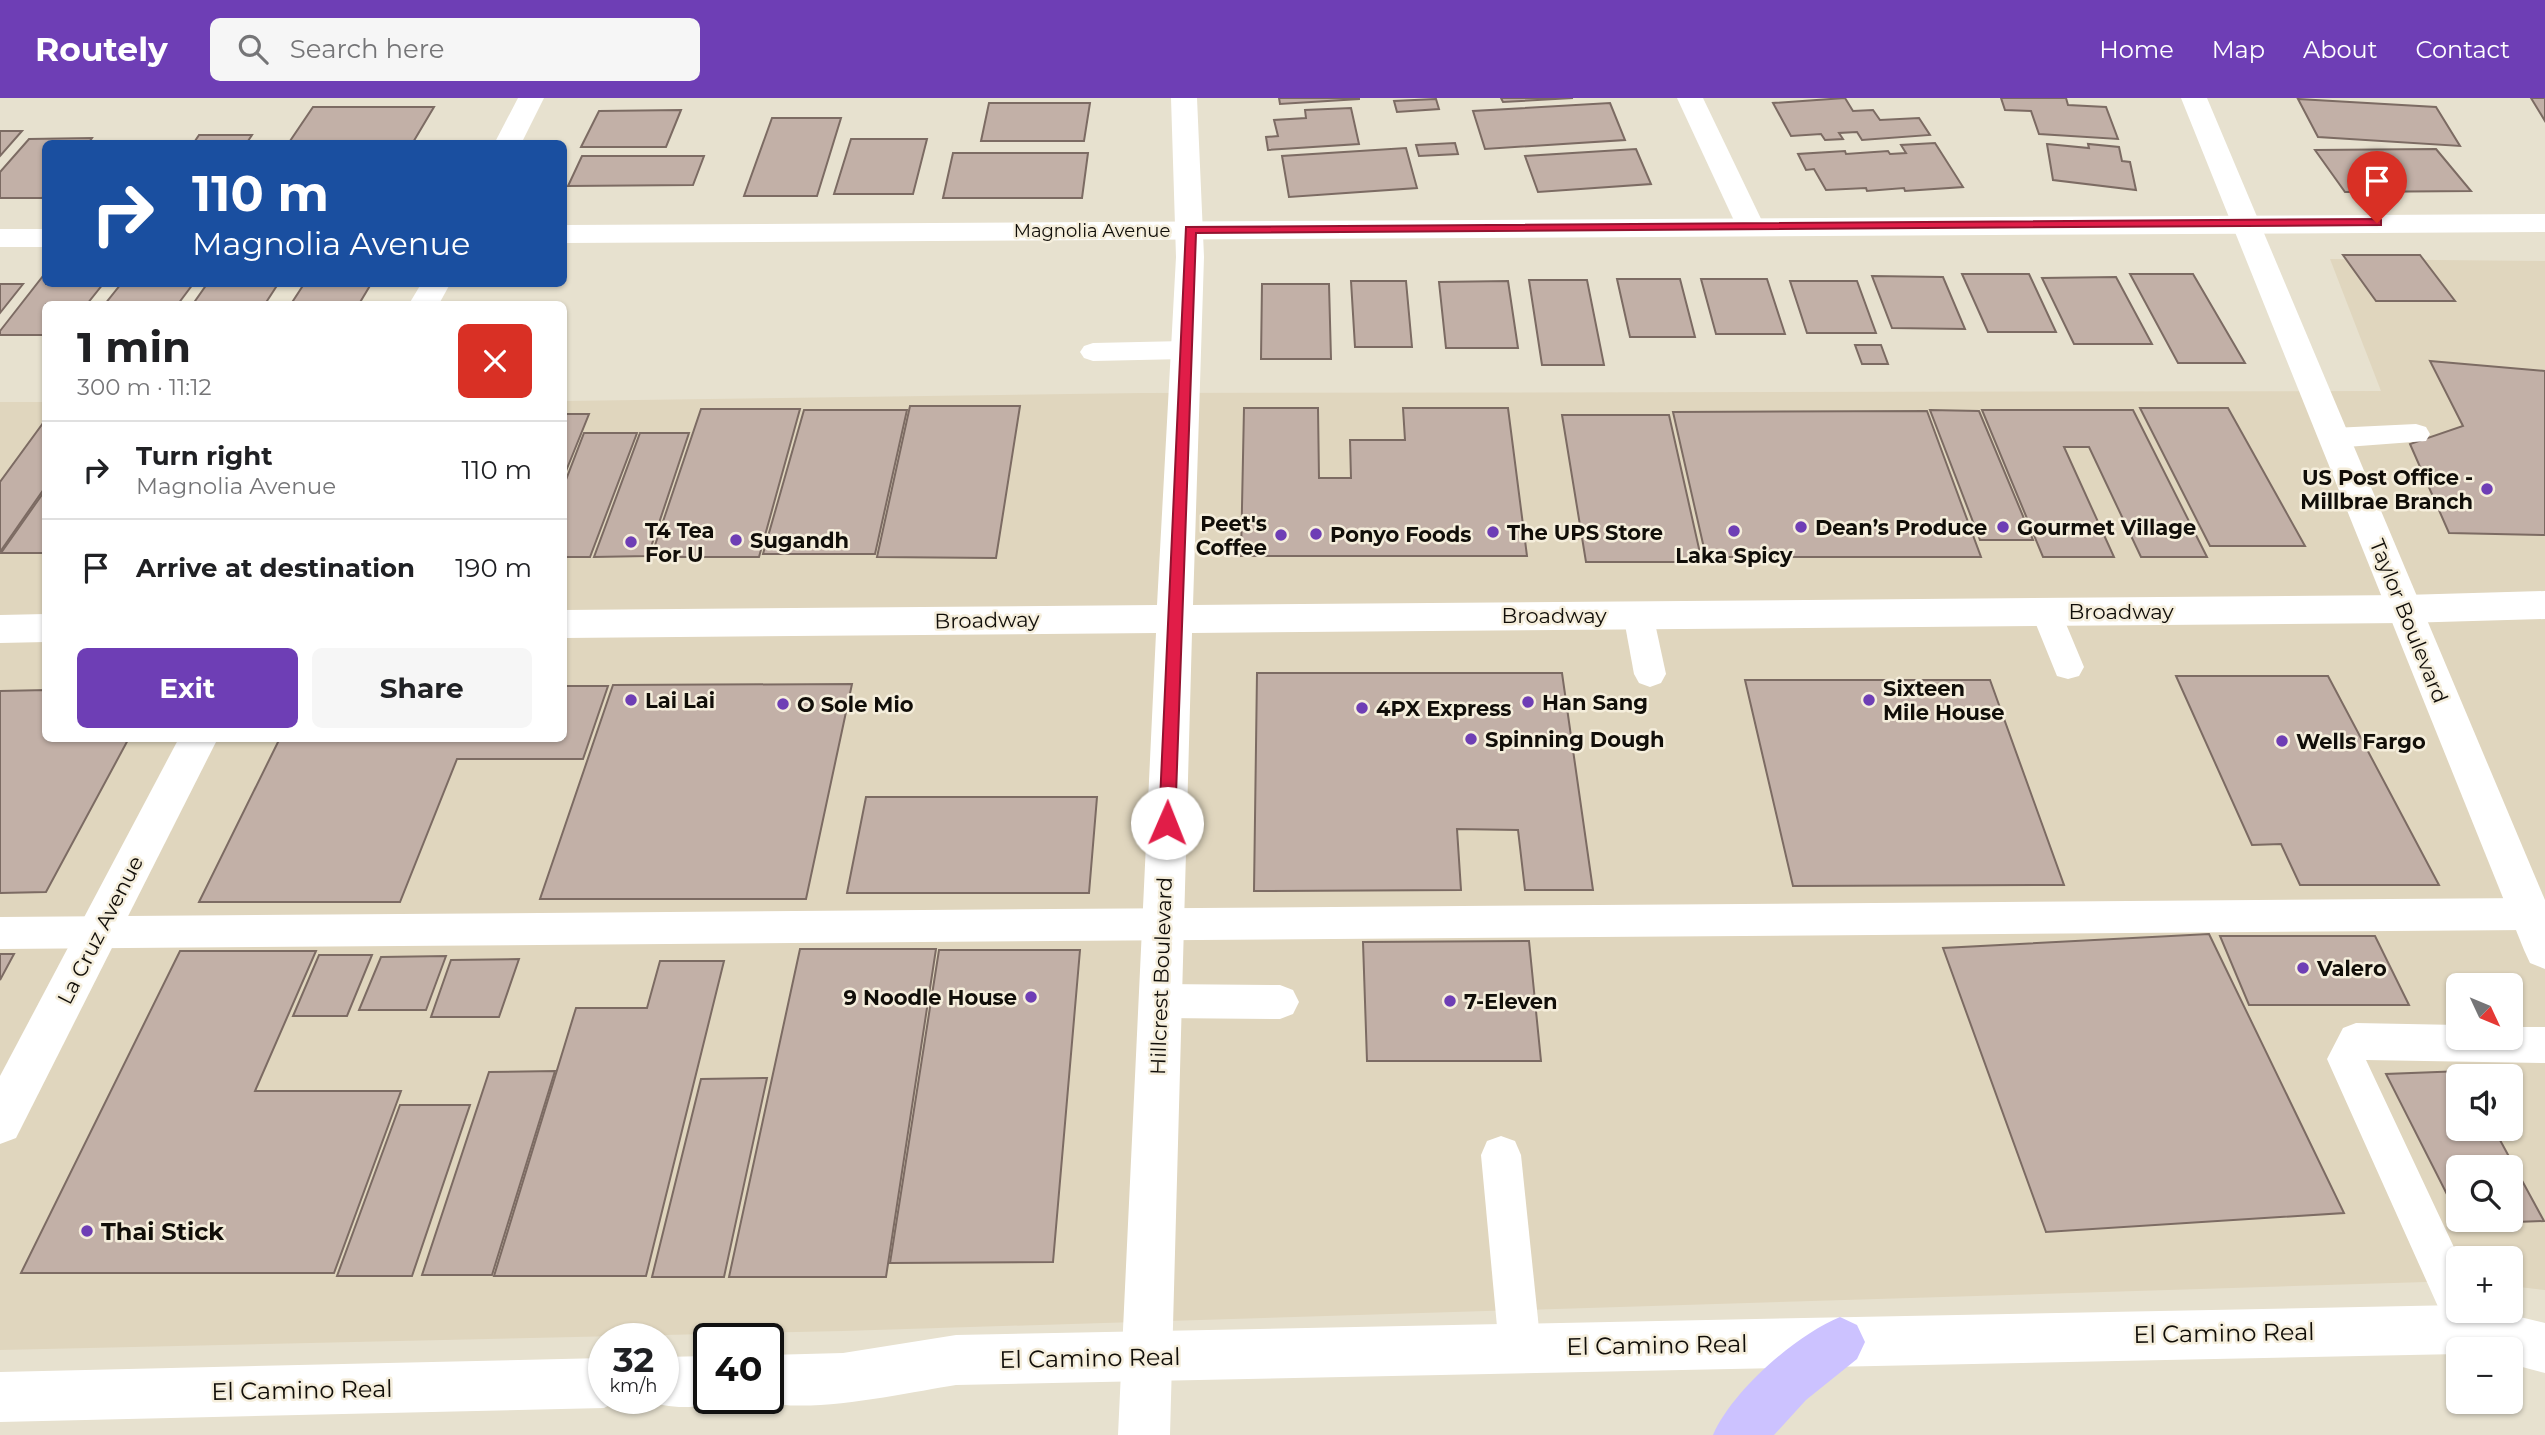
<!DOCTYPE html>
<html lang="en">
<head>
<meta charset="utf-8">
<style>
  body { margin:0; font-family:Montserrat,sans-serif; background:#f6f6f6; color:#202124; height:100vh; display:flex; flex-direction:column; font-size:26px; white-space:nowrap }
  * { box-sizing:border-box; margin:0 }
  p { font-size:23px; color:#757577 }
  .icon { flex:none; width:38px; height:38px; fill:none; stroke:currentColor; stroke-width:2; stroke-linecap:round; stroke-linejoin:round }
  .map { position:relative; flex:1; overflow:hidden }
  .panel { position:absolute; left:42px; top:203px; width:525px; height:441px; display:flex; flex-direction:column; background:#fff; border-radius:10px; box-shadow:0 2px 5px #0004 }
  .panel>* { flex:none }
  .guide { position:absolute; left:42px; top:42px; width:525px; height:147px; border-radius:10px; box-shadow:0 2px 5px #0004; background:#1a4fa0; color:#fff; overflow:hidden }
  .needle { width:46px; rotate:134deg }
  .controls { position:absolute; left:2446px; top:875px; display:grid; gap:14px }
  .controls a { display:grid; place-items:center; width:77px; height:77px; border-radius:10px; background:#fff; box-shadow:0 2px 5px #0004; font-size:35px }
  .speed { position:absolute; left:588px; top:1225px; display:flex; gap:14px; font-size:35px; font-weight:700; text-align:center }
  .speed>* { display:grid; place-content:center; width:91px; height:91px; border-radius:50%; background:#fff; box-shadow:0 2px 5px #0004; line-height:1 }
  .speed small { font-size:18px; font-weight:400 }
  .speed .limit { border:4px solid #111; border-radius:10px; background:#fff; color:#111 }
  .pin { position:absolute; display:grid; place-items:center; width:60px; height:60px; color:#fff; margin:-72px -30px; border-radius:50% 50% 50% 0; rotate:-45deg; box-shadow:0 0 7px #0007 }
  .pin .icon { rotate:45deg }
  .me { position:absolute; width:77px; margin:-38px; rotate:1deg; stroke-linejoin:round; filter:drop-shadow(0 0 5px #0008) }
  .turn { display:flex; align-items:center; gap:24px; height:147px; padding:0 35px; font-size:32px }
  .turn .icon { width:91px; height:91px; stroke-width:2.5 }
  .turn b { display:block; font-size:49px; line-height:60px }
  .round { display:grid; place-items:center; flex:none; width:74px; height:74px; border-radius:10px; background:#f6f6f6 }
  .head { display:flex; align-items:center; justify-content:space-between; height:119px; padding:0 35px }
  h1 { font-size:42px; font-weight:700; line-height:52px }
  .button { display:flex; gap:14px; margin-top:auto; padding:14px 35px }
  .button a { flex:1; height:80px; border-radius:10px; background:#6e3eb5; color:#fff; font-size:28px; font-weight:700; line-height:80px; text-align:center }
  .button a+a { background:#f6f6f6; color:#202124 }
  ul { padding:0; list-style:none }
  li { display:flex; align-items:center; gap:21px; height:98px; padding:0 35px; border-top:2px solid #e0e0e0 }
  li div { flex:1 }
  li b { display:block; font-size:26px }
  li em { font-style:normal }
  header { display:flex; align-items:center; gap:42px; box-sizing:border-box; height:98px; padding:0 35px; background:#6e3eb5; color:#fff }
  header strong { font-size:33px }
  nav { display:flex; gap:38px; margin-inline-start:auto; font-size:24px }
  .search { width:490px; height:63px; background:#f6f6f6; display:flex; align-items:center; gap:18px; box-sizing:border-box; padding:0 24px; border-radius:10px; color:#757577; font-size:26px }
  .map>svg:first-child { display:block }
</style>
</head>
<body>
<header>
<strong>Routely</strong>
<div class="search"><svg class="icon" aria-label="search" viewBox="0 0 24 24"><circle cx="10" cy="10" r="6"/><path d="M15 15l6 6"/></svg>Search here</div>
<nav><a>Home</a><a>Map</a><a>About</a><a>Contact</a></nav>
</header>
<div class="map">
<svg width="2545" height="1337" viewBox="0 0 2545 1337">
  <rect width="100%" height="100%" fill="#e7e1cf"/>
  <path fill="#e0d6be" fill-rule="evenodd" d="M 2330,161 L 2545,163 L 2545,1192 L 2511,1188 L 2511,1160 L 2459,1160 L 2459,1183 L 843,1233 L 0,1252 L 0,304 L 45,304 L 46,640 L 564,640 L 564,303 L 1142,295 L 2381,293 ZM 2459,887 L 2511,887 L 2511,940 L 2459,940 ZM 2459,978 L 2511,978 L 2511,1031 L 2459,1031 ZM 2459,1069 L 2511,1069 L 2511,1122 L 2459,1122 Z"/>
  <g fill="#c2b0a7" stroke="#7c6b63" stroke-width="2">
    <polygon points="1279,0 1359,0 1359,1 1280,6"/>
    <polygon points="1501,0 1573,0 1503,4"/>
    <polygon points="1845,0 1853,13 1873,12 1880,22 1919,20 1930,37 1862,42 1857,34 1839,35 1843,41 1825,42 1821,36 1791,38 1773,5"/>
    <polygon points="2001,0 2066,0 2068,7 2106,9 2118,41 2039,36 2031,13 2005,12"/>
    <polygon points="2531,0 2545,0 2545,23"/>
    <polygon points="1436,1 1439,11 1397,14 1394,3"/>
    <polygon points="2298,1 2436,9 2460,48 2318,39"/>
    <polygon points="989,5 1090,5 1084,43 981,43"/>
    <polygon points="1610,5 1625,42 1485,51 1473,13"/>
    <polygon points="313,9 434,9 412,46 288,46"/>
    <polygon points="1351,10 1359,46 1268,52 1266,39 1278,38 1274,22 1306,20 1305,12"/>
    <polygon points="681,12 666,49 581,49 599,13"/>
    <polygon points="772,20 841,20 817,98 744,98"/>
    <polygon points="0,33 22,33 0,58"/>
    <polygon points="199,37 252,37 246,46 193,46"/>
    <polygon points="92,40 88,46 46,46 46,96 42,100 0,100 0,74 29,41"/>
    <polygon points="851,41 927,41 913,96 834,96"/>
    <polygon points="1455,45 1458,56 1419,58 1416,47"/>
    <polygon points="1935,45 1963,89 1905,93 1904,90 1867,93 1866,90 1826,92 1814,71 1806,72 1798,56 1845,53 1846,56 1888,53 1890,56 1906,55 1901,47"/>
    <polygon points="2047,46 2089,50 2088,46 2119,49 2122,63 2130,64 2136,92 2053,82"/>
    <polygon points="1406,50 1417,90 1289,99 1282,58"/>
    <polygon points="1636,51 1651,86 1538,94 1525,58"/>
    <polygon points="2436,51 2471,93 2345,94 2315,52"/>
    <polygon points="953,55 1088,55 1082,100 943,100"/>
    <polygon points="582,58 704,58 693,87 568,88"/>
    <polygon points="2343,157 2420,157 2455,203 2376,203"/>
    <polygon points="1962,176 2029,176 2056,234 1988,234"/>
    <polygon points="2130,176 2193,176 2245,265 2178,265"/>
    <polygon points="43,178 46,178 46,186 103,186 87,206 46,206 46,237 0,237 0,233"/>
    <polygon points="1872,178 1943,179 1965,231 1892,230"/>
    <polygon points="2116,179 2152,246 2074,246 2042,180"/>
    <polygon points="1617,181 1680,181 1695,239 1630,239"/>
    <polygon points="1701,181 1767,181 1785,236 1716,236"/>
    <polygon points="1529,182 1587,182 1604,267 1542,267"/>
    <polygon points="1351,183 1406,183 1412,249 1355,249"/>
    <polygon points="1508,183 1518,250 1446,250 1439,184"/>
    <polygon points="1790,183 1857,183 1876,235 1807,235"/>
    <polygon points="0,186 23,186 0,215"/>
    <polygon points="121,186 193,186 178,206 105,206"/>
    <polygon points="207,186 278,186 265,206 193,206"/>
    <polygon points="304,186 371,186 359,206 291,206"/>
    <polygon points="1262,186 1329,186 1331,261 1261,261"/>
    <polygon points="1855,247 1881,247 1888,266 1862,266"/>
    <polygon points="2430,263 2545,273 2545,437 2449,435 2410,346 2463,328"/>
    <polygon points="910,308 1020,308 996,460 877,459"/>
    <polygon points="1244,310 1318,310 1319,380 1351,380 1350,342 1405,342 1403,310 1508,310 1527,458 1241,458"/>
    <polygon points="2140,310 2228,310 2305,448 2210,448"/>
    <polygon points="701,311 800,311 759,459 651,459"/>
    <polygon points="804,312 907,312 875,456 763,456"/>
    <polygon points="1930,312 1979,313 2033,442 1980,442"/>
    <polygon points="1982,312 2133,312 2207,459 2141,459 2089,349 2064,349 2114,459 2043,459"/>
    <polygon points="1927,313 1981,459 1706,459 1673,314"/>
    <polygon points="564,316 589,316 564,378"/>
    <polygon points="1562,317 1669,317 1702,464 1586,464"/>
    <polygon points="46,321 46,388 0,454 0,384"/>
    <polygon points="584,335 637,335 590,459 564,459 564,387"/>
    <polygon points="640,335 689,335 648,458 594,459"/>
    <polygon points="46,391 46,455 1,455"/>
    <polygon points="1257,575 1562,575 1593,792 1525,792 1518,732 1457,731 1461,792 1254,793"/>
    <polygon points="2176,578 2328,578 2439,787 2300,787 2281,746 2252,747"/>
    <polygon points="1745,582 1990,582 2064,787 1793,788"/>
    <polygon points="852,586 806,801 540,801 613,587"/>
    <polygon points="564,588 608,588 583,661 457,661 400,804 199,804 280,640 564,640"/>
    <polygon points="46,592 46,640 129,640 46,794 0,795 0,593"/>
    <polygon points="866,699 1097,699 1089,795 847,795"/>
    <polygon points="2209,836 2344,1115 2046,1134 1943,850"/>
    <polygon points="2220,838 2375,838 2409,907 2249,907"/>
    <polygon points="1529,843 1541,963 1367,963 1363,844"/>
    <polygon points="800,851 936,851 886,1179 729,1179"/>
    <polygon points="939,852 1080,852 1053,1164 890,1165"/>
    <polygon points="180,853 316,853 255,993 401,993 334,1175 21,1175"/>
    <polygon points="0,856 14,856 0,882"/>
    <polygon points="319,857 372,857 347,918 293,918"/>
    <polygon points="446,858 426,912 359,912 381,859"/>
    <polygon points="519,861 499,919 431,919 451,862"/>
    <polygon points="660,863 724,863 646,1178 494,1178 576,910 647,910"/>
    <polygon points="555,973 492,1177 422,1177 489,974"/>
    <polygon points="2463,973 2466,978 2459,978 2459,1031 2494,1031 2544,1123 2462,1126 2459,1122 2511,1122 2511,1069 2459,1069 2459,1120 2386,976"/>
    <polygon points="767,980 724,1179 652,1179 701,981"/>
    <polygon points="400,1007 470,1007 412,1178 337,1178"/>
  </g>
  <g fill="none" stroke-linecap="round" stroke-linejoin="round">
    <g fill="#fff" fill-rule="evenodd">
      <polygon points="1185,243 1194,246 1198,252 1194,258 1185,261 1093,263 1084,260 1080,254 1084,248 1093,245"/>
      <polygon points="2416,326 2426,329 2430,336 2426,343 2333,350 2323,347 2319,340 2323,333 2333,330"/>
      <polygon points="2046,502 2057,506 2061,514 2084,569 2079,578 2068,581 2057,578 2031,514 2035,506"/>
      <polygon points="1638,504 1649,508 1653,516 1666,576 1661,585 1650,589 1639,585 1634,576 1623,516 1627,508"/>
      <polygon points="2529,800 2542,805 2545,812 2542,827 2529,832 0,851 0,819"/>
      <polygon points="1161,886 1280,887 1293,892 1299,904 1293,916 1280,921 1161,920 1148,915 1142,903 1148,891"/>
      <polygon points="2356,925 2459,927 2459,940 2511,940 2511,929 2545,929 2545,965 2366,962 2459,1160 2459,1213 2478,1213 2474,1222 2459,1228 2444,1222 2327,961 2343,930"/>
      <polygon points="1501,1038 1515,1043 1521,1057 1541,1250 1535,1265 1520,1271 1505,1265 1499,1250 1481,1057 1487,1043"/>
    </g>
    <g fill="#fff" fill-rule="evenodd">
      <polygon points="518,0 544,0 521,46 494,46"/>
      <polygon points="1677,0 1703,0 1764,127 1760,133 1750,136 1740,133 1736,127"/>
      <polygon points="2181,0 2207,0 2545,802 2545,871 2530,865 2524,852"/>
      <polygon points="421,186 450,186 439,206 409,206"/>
      <polygon points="179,640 218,640 16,1040 0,1046 0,978"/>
      <path d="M 2459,1207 L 2459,1213 L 2495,1213 L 2545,1225 L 2545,1275 L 2511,1266 L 2511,1251 L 2459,1251 L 2459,1256 L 956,1287 C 904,1295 798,1320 752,1300 L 768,1300 L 768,1257 L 843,1255 L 956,1237 Z"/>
      <path d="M 709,1258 L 709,1300 L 727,1301 C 701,1311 671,1312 645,1302 L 663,1300 L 663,1259 Z"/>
      <polygon points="604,1260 604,1300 623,1300 604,1310 0,1324 0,1274"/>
    </g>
    <g fill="#fff" fill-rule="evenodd">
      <polygon points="1171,0 1197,0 1204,159 1193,507 2404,497 2545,493 2545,521 2404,525 1192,535 1170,1337 1118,1337 1156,535 564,540 564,512 1157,507 1176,159"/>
      <polygon points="46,516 46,544 0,545 0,517"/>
    </g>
    <g fill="#fff" fill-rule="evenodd">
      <polygon points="2545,116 2545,134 564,145 564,127"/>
      <rect x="0" y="131" width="46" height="18"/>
    </g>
    <path fill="#ccc2ff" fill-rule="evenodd" d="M 1840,1219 L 1857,1227 L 1865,1244 L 1857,1261 L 1806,1302 L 1774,1337 L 1713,1337 C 1732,1293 1796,1237 1840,1219 Z"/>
  </g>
  <polygon fill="#e11d48" stroke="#92132f" stroke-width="2" points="2377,121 2381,122 2381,127 1196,135 1175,725 1173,730 1161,730 1159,725 1186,129"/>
  <g fill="#6e3eb5" stroke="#f5eedc" stroke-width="2.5">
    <circle cx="2487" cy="391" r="7"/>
    <circle cx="1801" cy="429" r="7"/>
    <circle cx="2003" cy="429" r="7"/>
    <circle cx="1734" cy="433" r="7"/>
    <circle cx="1493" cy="434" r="7"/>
    <circle cx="1316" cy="436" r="7"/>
    <circle cx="1281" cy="437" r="7"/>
    <circle cx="736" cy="442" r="7"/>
    <circle cx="631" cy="444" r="7"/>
    <circle cx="631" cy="602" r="7"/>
    <circle cx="1869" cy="602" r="7"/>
    <circle cx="1528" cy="604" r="7"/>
    <circle cx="783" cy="606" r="7"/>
    <circle cx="1362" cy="610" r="7"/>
    <circle cx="1471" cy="641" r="7"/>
    <circle cx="2282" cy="643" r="7"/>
    <circle cx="2303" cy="870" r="7"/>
    <circle cx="1031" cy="899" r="7"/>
    <circle cx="1450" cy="903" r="7"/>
    <circle cx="87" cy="1133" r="7"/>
  </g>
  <g text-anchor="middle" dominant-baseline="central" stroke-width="5" stroke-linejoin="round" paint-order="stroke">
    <g font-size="18" fill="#110e09" stroke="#f5eedc">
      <text x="1092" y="133">Magnolia Avenue</text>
    </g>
    <g font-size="21" font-weight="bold" fill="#110e09" stroke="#f5eedc" text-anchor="start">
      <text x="2473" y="379" text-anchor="end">US Post Office -<tspan x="2473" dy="24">Millbrae Branch</tspan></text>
      <text x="1267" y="425" text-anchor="end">Peet's<tspan x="1267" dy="24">Coffee</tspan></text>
      <text x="1815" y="429">Dean’s Produce</text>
      <text x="2017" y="429">Gourmet Village</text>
      <text x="645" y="432">T4 Tea<tspan x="645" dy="24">For U</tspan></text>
      <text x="1507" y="434">The UPS Store</text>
      <text x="1330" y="436">Ponyo Foods</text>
      <text x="750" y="442">Sugandh</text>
      <text x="1734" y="457" text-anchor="middle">Laka Spicy</text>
      <text x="1883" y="590">Sixteen<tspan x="1883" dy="24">Mile House</tspan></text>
      <text x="645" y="602">Lai Lai</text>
      <text x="1542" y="604">Han Sang</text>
      <text x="797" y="606">O Sole Mio</text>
      <text x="1376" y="610">4PX Express</text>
      <text x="1485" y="641">Spinning Dough</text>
      <text x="2296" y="643">Wells Fargo</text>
      <text x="2317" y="870">Valero</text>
      <text x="1017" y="899" text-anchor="end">9 Noodle House</text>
      <text x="1464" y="903">7-Eleven</text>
    </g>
    <g font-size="21" fill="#110e09" stroke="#f5eedc">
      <text x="2121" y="513">Broadway</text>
      <text x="1554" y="517">Broadway</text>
      <text transform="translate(987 522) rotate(-1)">Broadway</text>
      <text transform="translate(2409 523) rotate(68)">Taylor Boulevard</text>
      <text transform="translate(100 832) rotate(-63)">La Cruz Avenue</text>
      <text transform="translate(1161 878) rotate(-88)">Hillcrest Boulevard</text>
    </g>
    <g font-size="24" font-weight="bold" fill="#110e09" stroke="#f5eedc" text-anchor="start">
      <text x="101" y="1133">Thai Stick</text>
    </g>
    <g font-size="24" fill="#110e09" stroke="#f5eedc">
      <text transform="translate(2224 1235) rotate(-1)">El Camino Real</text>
      <text transform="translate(1657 1247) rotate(-1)">El Camino Real</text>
      <text transform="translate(1090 1260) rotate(-1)">El Camino Real</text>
      <text transform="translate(302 1292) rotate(-1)">El Camino Real</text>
    </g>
  </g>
</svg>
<div class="controls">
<a><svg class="needle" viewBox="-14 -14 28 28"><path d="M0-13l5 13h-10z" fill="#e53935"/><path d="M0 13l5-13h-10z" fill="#757577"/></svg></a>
<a><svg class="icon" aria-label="sound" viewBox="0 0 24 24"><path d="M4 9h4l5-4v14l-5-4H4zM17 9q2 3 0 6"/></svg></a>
<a><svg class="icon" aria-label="search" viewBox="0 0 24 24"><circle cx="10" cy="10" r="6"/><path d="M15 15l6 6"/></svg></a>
<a>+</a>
<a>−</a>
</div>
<div class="speed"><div>32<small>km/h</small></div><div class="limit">40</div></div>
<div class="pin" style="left:2377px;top:125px;background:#d93025"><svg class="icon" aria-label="arrive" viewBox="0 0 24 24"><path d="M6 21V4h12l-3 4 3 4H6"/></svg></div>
<svg class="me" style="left:1167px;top:725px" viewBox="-20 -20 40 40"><circle r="19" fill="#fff"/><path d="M0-13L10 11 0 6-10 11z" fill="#e11d48"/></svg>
<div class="guide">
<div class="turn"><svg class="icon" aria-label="right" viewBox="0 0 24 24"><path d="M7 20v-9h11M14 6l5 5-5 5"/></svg><div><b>110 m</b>Magnolia Avenue</div></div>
</div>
<section class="panel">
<div class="head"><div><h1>1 min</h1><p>300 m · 11:12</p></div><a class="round" style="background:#d93025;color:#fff"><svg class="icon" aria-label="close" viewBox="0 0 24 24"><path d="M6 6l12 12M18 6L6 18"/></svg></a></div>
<ul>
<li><svg class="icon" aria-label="right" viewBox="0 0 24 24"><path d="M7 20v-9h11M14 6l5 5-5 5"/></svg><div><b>Turn right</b><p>Magnolia Avenue</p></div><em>110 m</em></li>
<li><svg class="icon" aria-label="arrive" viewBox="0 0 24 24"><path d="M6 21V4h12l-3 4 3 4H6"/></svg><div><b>Arrive at destination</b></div><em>190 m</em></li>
</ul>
<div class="button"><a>Exit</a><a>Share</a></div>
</section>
</div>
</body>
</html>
